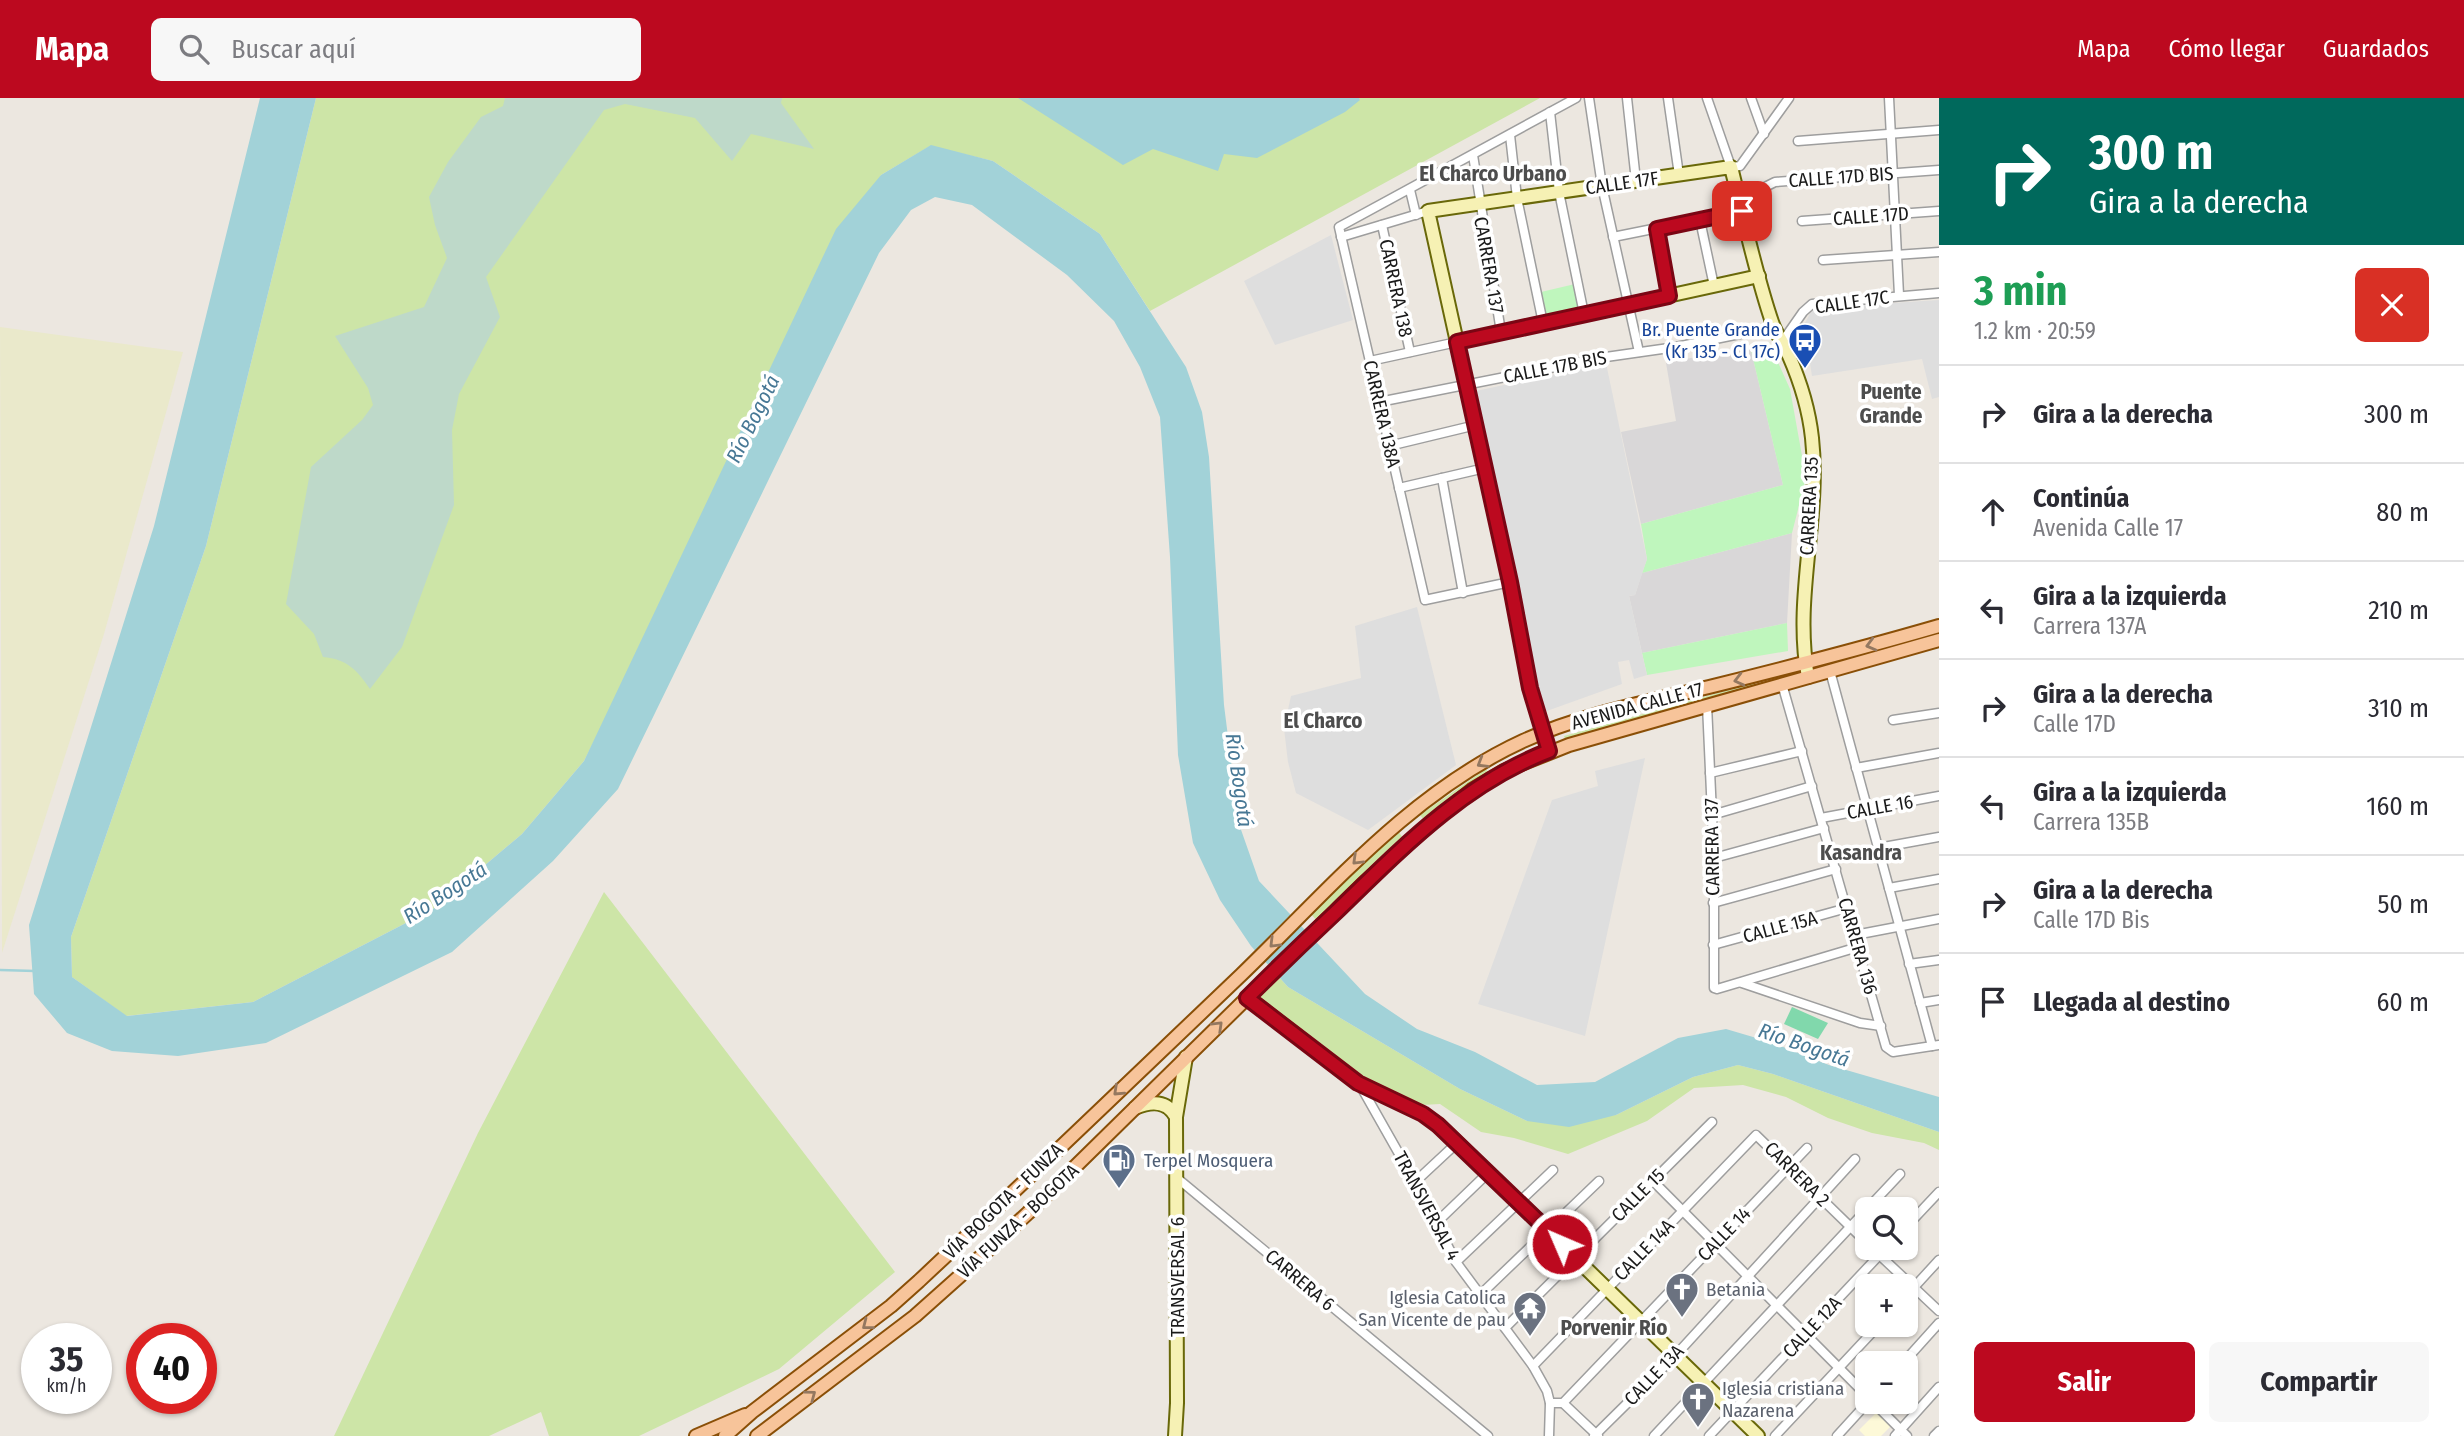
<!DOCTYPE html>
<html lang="es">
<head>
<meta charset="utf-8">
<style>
  body { margin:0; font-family:"Fira Sans Condensed",sans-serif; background:#f7f7f7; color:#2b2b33; height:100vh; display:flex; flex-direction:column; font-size:26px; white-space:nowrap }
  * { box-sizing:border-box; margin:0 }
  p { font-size:23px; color:#7c7c81 }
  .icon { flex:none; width:38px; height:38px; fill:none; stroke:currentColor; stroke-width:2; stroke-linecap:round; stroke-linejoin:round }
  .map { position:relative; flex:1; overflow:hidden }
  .side { display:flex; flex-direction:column; background:#fff; width:525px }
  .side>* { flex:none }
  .top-card { background:#00695c; color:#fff; overflow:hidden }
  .tools { position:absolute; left:1855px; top:1099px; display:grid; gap:14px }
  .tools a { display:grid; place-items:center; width:63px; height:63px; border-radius:10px; background:#fff; box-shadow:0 2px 5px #0004; font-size:35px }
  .speed { position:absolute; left:21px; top:1225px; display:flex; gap:14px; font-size:35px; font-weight:700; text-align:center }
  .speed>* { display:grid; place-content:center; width:91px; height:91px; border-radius:50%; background:#fff; box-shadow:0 2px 5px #0004; line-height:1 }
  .speed small { font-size:18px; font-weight:400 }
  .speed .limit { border:10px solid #d22; background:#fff; color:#111 }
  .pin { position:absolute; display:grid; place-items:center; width:60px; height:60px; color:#fff; margin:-30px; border-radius:14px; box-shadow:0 4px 10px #0006 }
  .me { position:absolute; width:77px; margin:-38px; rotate:315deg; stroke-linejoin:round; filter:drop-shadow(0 0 5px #0008) }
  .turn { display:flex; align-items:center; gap:24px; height:147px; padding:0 35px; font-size:32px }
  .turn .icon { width:91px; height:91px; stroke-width:2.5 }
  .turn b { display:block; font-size:49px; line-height:60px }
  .round { display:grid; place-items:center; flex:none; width:74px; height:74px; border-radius:10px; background:#f7f7f7 }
  .overview { display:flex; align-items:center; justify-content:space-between; height:119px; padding:0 35px }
  h1 { font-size:42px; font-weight:700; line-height:52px; color:#1e9e55 }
  .primary-button { display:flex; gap:14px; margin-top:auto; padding:14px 35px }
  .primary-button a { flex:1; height:80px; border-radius:10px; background:#bc091f; color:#fff; font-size:28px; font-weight:700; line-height:80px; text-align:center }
  .primary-button a+a { background:#f7f7f7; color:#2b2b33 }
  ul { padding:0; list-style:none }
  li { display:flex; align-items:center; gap:21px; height:98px; padding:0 35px; border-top:2px solid #e1e1e2 }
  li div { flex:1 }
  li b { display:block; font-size:26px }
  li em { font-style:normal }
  header { display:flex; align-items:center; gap:42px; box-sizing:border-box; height:98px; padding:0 35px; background:#bc091f; color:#fff }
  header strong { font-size:33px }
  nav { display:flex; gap:38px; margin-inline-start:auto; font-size:24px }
  .search { width:490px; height:63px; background:#f7f7f7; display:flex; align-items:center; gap:18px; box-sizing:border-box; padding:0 24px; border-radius:10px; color:#7c7c81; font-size:26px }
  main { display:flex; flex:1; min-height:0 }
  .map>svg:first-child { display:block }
</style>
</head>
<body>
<header>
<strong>Mapa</strong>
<div class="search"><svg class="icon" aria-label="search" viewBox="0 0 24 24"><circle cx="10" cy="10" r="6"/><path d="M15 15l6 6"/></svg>Buscar aquí</div>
<nav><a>Mapa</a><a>Cómo llegar</a><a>Guardados</a></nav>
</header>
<main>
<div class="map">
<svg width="1939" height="1338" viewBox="0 0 1939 1338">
  <rect width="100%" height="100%" fill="#ece7e0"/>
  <g fill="#d9d7d8">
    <polygon points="1750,248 1783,387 1641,426 1621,334 1676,323 1666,265"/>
    <polygon points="1792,435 1787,525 1642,555 1629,498 1635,497 1642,475"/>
  </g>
  <polygon fill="#fdf9d8" points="1877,1314 1891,1328 1881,1338 1865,1338 1859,1332"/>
  <polygon fill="#eae9cb" points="0,229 183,254 104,536 2,855"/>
  <g fill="#cde5a7">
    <polygon points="316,0 1540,0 1150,213 1100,136 993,63 930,48 881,77 584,663 522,736 433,811 253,904 126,918 72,879 71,839 206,448"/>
    <polygon points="1754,585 1756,589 1566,645 1564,638"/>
    <polygon points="1486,671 1488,675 1447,702 1424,722 1420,717"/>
    <polygon points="1398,733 1403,740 1317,823 1311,816"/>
    <polygon points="604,794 895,1174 779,1271 639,1338 549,1338 541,1314 489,1338 334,1338 478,1035"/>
    <polygon points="1278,878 1288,889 1460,991 1527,1023 1616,1017 1693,979 1738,967 1773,976 1939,1034 1939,1052 1924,1045 1872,1035 1828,1020 1786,999 1743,987 1694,990 1647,1023 1568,1056 1514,1040 1481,1034 1440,1006 1422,1007 1359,979 1256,900"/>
  </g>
  <path fill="#bed9c9" d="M 505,0 L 782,0 L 781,5 L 814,51 L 751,36 L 732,63 L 695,20 L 625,6 L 604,12 L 486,179 L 500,219 L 459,296 L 452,332 L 454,407 L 402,549 L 370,591 C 357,572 347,561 323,559 L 314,536 L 286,506 L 311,369 L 362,322 L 373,307 L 368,290 L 335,238 L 424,209 L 447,160 L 435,127 L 429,99 L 448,64 L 481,19 L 503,8 Z"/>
  <g fill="#bff6bd">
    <polygon points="1575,186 1581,214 1547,222 1541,194"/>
    <polygon points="1769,244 1790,291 1806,380 1792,435 1642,475 1647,461 1641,426 1783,387 1750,248"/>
    <polygon points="1787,525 1788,553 1647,577 1642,555"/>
  </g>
  <polygon fill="#81d8ac" points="1792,909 1828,925 1818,941 1784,926"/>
  <g fill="#dedede">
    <polygon points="1331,137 1353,222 1275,247 1244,183"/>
    <polygon points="1939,202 1939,299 1932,301 1922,261 1812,278 1804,227 1813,210"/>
    <polygon points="1606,265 1647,461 1635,497 1629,498 1647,577 1634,581 1629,562 1618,564 1622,586 1544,614 1476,293"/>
    <polygon points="1417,509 1456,667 1368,732 1296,695 1288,664 1284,630 1291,598 1361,580 1355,528"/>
    <polygon points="1645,660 1585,938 1478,906 1552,702 1598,688 1595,673"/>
  </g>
  <g fill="#a2d2d8">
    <polygon points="260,0 316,0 206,448 71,839 72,879 127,918 253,904 433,811 522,736 584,663 836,131 881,77 931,47 993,63 1100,136 1186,269 1202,314 1209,359 1224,607 1239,726 1259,783 1365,896 1417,931 1475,954 1537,987 1595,984 1678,940 1726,931 1770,944 1829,967 1939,999 1939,1034 1773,976 1738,967 1693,979 1616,1017 1569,1029 1527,1023 1460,991 1288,889 1251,848 1220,802 1193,745 1178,657 1170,459 1160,319 1140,269 1114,223 1067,177 972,107 935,99 911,112 879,155 618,691 553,763 452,854 266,945 178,958 112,953 67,935 34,896 29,827 154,428"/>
    <polygon points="1018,0 1359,0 1360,2 1345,14 1257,60 1224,56 1218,73 1153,51 1123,67"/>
  </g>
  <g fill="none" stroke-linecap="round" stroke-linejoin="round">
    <polyline stroke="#a2d2d8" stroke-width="2.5" points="0,872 35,873"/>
    <defs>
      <g id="street">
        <polyline points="1589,0 1602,88 1639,254"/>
        <polyline points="1627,0 1636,83"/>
        <polyline points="1668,0 1679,77"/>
        <polyline points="1707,0 1731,69 1740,68 1789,0"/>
        <polyline points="1751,0 1764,36"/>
        <polyline points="1889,0 1899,197"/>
        <polyline points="1550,14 1559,94 1584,216"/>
        <polyline points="1510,37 1517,100 1543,225"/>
        <polyline points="1798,43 1939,32"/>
        <polyline points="1473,57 1501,234"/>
        <polyline points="1410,92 1416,117"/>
        <polyline points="1750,103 1765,89 1775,84 1939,72"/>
        <polyline points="1700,122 1714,188"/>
        <polyline points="1802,123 1939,113"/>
        <polyline points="1382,127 1410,254"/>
        <polyline points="1657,131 1669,198"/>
        <polyline points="1341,139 1428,113"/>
        <polyline points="1613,139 1742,113"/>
        <polyline points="1823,162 1939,154"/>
        <polyline points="1782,244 1803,214 1812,206 1939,195"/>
        <polyline points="1370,263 1457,244"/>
        <polyline points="1379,304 1606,259 1676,249 1774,229"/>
        <polyline points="1389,348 1476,327"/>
        <polyline points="1442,380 1463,495"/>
        <polyline points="1399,390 1485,370"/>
        <polyline points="1510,484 1425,502 1339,129 1576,0"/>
        <polyline points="1830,573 1932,948"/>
        <polyline points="1782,586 1886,949 1893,954 1939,947"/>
        <polyline points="1707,607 1714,760 1714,890 1717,891 1858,849"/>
        <polyline points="1893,622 1939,615"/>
        <polyline points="1856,670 1939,655"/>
        <polyline points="1710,675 1802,653"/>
        <polyline points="1712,717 1812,688"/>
        <polyline points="1821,720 1939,698"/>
        <polyline points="1878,750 1939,739"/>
        <polyline points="1714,760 1824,730"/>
        <polyline points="1889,790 1939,781"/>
        <polyline points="1713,805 1836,771"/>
        <polyline points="1855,837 1939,821"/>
        <polyline points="1713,847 1847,810"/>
        <polyline points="1909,866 1939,862"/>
        <polyline points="1742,885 1860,925 1881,928"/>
        <polyline points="1920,905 1939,902"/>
        <polyline points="1360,987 1415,1084 1456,1164 1533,1268 1547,1293 1550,1305 1549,1338"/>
        <polyline points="1177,1080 1488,1338"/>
        <polyline points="1653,1083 1867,1298"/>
        <polyline points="1415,1084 1458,1044"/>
        <polyline points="1436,1125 1489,1074"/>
        <polyline points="1906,1129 1939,1094"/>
        <polyline points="1872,1150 1939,1213"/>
        <polyline points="1456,1164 1553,1072"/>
        <polyline points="1480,1197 1599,1083"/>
        <polyline points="1906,1198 1939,1162"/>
        <polyline points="1505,1230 1712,1024"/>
        <polyline points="1903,1265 1939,1225"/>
        <polyline points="1533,1268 1756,1037 1867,1145"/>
        <polyline points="1873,1304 1907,1338"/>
        <polyline points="1550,1305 1563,1305 1807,1050"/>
        <polyline points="1563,1305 1598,1338"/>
        <polyline points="1594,1338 1675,1258 1855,1061"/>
        <polyline points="1654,1338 1900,1076"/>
        <polyline points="1709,1338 1886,1150"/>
        <polyline points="1775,1338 1879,1227"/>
        <polyline points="1837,1338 1868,1304"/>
        <polyline points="1895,1338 1939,1289"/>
        <polyline points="1934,1338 1939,1333"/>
      </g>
      <g id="secondary">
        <polyline points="1457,244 1759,178"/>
        <path d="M 1549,654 L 1530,590 L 1510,484 L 1428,113 L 1731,69 C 1744,121 1755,174 1772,224 C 1776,236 1784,246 1789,258 C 1800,283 1809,312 1812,340 C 1821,420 1793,500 1808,579"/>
        <polyline points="1247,899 1358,985 1423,1016 1439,1027 1758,1338"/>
        <path d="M 1135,1010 C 1151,1003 1167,1002 1176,1019"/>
        <polyline points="1175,1338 1177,1305 1176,1019 1186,959"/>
      </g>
      <g id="primary">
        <polyline points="696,1338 745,1317"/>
        <path d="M 725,1338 L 752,1314 L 891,1208 L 919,1183 C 1027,1082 1134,979 1241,877 C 1329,792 1410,695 1523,643 C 1582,616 1647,604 1709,589 C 1786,570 1863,550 1939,528"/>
        <polyline points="757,1338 915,1218 961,1177 1028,1115 1364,785 1436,721 1472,692 1504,673 1569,647 1939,542"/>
      </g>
    </defs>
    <use href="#street" stroke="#9e9e9e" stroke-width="11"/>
    <use href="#secondary" stroke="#696809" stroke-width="16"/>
    <use href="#primary" stroke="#8a4f07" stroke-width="16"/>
    <use href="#street" stroke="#fff" stroke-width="8"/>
    <use href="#secondary" stroke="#f6f1b4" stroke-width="12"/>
    <use href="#primary" stroke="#f7c49a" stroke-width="12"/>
  </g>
  <defs><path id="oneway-chevron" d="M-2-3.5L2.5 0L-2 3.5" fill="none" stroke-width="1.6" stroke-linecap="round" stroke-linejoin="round" transform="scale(1.75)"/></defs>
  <g stroke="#947860">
    <use href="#oneway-chevron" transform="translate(1871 547) rotate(165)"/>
    <use href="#oneway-chevron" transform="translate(1739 582) rotate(166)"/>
    <use href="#oneway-chevron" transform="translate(1482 665) rotate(149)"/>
    <use href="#oneway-chevron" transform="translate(1357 762) rotate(136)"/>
    <use href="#oneway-chevron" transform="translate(1274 845) rotate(135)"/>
    <use href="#oneway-chevron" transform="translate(1218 928) rotate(-44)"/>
    <use href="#oneway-chevron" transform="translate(1118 993) rotate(137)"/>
    <use href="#oneway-chevron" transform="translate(867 1227) rotate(142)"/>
    <use href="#oneway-chevron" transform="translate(811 1297) rotate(-37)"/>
  </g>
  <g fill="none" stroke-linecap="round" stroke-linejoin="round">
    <defs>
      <path id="route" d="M 1562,1146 L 1438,1027 L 1423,1016 L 1358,985 L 1247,900 C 1276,871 1306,842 1336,814 C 1401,751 1463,686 1549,653 L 1530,590 L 1510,484 L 1457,244 L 1669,198 L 1657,131 L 1742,113"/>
    </defs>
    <use href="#route" stroke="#7a0614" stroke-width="18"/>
    <use href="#route" stroke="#bc091f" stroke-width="12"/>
  </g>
  <defs>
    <symbol id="bus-pin" viewBox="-11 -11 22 30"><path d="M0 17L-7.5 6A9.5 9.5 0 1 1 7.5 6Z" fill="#1a4fb4" stroke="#fff"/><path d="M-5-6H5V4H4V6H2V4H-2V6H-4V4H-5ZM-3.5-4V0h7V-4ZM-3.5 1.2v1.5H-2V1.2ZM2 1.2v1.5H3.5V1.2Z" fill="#fff"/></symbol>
    <symbol id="fuel-pin" viewBox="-11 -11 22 30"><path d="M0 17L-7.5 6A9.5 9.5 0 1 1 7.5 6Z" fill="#5c6f8a" stroke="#fff"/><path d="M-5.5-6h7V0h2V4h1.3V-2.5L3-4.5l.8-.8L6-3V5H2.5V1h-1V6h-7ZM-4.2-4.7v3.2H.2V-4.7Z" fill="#fff"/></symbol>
    <symbol id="church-pin" viewBox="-11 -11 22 30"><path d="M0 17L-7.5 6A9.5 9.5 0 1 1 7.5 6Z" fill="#6b7280" stroke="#fff"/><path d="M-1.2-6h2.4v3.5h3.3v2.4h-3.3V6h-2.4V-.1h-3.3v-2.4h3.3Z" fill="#fff"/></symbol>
    <symbol id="temple-pin" viewBox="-11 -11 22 30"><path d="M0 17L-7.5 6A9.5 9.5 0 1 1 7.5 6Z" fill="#6b7280" stroke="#fff"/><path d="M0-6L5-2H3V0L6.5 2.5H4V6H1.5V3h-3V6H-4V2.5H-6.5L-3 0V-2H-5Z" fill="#fff"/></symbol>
  </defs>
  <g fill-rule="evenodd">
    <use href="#bus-pin" x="1786" y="223" width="38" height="52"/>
    <use href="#fuel-pin" x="1100" y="1043" width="38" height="52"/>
    <use href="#church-pin" x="1663" y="1172" width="38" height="52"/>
    <use href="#temple-pin" x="1511" y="1191" width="38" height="52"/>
    <use href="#church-pin" x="1679" y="1282" width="38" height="52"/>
  </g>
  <g text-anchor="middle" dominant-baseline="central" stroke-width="7" stroke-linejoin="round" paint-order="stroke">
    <g font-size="19" fill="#1a1a1a" stroke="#fff">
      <text transform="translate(1841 79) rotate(-4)">CALLE 17D BIS</text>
      <text transform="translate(1622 85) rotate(-8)">CALLE 17F</text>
      <text transform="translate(1871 118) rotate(-4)">CALLE 17D</text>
      <text transform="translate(1489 167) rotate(80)">CARRERA 137</text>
      <text transform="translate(1396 190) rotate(78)">CARRERA 138</text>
      <text transform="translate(1852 204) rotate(-8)">CALLE 17C</text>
      <text transform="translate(1555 269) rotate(-11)">CALLE 17B BIS</text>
      <text transform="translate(1382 316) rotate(77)">CARRERA 138A</text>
      <text transform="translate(1809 408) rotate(-87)">CARRERA 135</text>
      <text transform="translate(1637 608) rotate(-15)">AVENIDA CALLE 17</text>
      <text transform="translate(1880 709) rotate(-10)">CALLE 16</text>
      <text transform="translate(1712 749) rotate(-91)">CARRERA 137</text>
      <text transform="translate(1780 829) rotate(-15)">CALLE 15A</text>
      <text transform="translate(1858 848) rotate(74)">CARRERA 136</text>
      <text transform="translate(1797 1076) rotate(45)">CARRERA 2</text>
      <text transform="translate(1638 1097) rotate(-45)">CALLE 15</text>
      <text transform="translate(1003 1103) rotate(-44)">VÍA BOGOTA - FUNZA</text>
      <text transform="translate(1427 1108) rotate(62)">TRANSVERSAL 4</text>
      <text transform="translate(1018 1123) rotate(-43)">VÍA FUNZA - BOGOTA</text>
      <text transform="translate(1724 1136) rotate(-46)">CALLE 14</text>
      <text transform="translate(1644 1152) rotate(-46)">CALLE 14A</text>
      <text transform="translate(1177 1179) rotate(-90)">TRANSVERSAL 6</text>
      <text transform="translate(1300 1182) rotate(40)">CARRERA 6</text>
      <text transform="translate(1812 1229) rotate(-47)">CALLE 12A</text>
      <text transform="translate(1654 1277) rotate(-46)">CALLE 13A</text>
    </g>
    <g font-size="19" fill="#164399" stroke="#fff" text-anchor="end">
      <text x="1780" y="231">Br. Puente Grande<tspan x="1780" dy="22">(Kr 135 - Cl 17c)</tspan></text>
    </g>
    <g font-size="19" fill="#4e5e75" stroke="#fff" text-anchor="start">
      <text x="1144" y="1062">Terpel Mosquera</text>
    </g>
    <g font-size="19" fill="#5b616d" stroke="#fff" text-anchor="start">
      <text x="1706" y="1191">Betania</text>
      <text x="1506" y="1199" text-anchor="end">Iglesia Catolica<tspan x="1506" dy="22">San Vicente de pau</tspan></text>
      <text x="1722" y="1290">Iglesia cristiana<tspan x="1722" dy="22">Nazarena</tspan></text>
    </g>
    <g font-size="21" font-weight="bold" fill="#4d4d4d" stroke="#fff">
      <text x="1493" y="76">El Charco Urbano</text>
      <text x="1891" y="294">Puente<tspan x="1891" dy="24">Grande</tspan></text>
      <text x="1323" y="623">El Charco</text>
      <text x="1861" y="755">Kasandra</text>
      <text x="1614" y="1230">Porvenir Río</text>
    </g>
    <g font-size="21" font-style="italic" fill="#477895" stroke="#fff">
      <text transform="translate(753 321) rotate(-64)">Río Bogotá</text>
      <text transform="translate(1239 682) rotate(82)">Río Bogotá</text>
      <text transform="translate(445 795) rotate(-33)">Río Bogotá</text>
      <text transform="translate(1804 947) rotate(19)">Río Bogotá</text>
    </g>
  </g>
</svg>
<div class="tools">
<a><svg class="icon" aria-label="search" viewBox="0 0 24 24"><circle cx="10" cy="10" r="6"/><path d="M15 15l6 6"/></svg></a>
<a>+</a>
<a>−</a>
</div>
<div class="speed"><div>35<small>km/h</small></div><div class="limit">40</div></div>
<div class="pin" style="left:1742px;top:113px;background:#d93025"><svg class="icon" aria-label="arrive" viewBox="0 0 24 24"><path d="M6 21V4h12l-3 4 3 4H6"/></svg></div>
<svg class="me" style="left:1562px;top:1146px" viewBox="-20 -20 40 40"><circle r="17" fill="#bc091f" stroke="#fff" stroke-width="3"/><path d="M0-11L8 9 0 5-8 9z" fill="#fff"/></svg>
</div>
<section class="side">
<div class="top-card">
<div class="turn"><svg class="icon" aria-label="right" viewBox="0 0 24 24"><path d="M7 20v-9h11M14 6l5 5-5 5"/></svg><div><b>300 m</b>Gira a la derecha</div></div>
</div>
<div class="overview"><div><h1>3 min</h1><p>1.2 km · 20:59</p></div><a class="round" style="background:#d93025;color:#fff"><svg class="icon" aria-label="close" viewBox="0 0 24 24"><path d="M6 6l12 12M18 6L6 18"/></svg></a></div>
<ul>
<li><svg class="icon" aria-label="right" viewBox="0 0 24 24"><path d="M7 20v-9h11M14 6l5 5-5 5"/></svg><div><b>Gira a la derecha</b></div><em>300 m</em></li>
<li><svg class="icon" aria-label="ahead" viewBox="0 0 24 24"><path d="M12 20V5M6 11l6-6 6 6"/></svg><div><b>Continúa</b><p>Avenida Calle 17</p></div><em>80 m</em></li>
<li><svg class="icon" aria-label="left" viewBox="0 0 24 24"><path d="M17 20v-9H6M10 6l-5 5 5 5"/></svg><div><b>Gira a la izquierda</b><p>Carrera 137A</p></div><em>210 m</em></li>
<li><svg class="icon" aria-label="right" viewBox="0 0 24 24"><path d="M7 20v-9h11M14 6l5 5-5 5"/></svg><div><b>Gira a la derecha</b><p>Calle 17D</p></div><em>310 m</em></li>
<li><svg class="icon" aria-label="left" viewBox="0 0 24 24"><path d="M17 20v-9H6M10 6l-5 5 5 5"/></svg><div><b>Gira a la izquierda</b><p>Carrera 135B</p></div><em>160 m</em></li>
<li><svg class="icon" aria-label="right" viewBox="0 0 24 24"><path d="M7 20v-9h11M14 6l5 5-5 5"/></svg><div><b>Gira a la derecha</b><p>Calle 17D Bis</p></div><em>50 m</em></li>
<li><svg class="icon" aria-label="arrive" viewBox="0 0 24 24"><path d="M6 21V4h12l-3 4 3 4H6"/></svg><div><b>Llegada al destino</b></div><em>60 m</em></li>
</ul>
<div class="primary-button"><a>Salir</a><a>Compartir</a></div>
</section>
</main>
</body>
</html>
